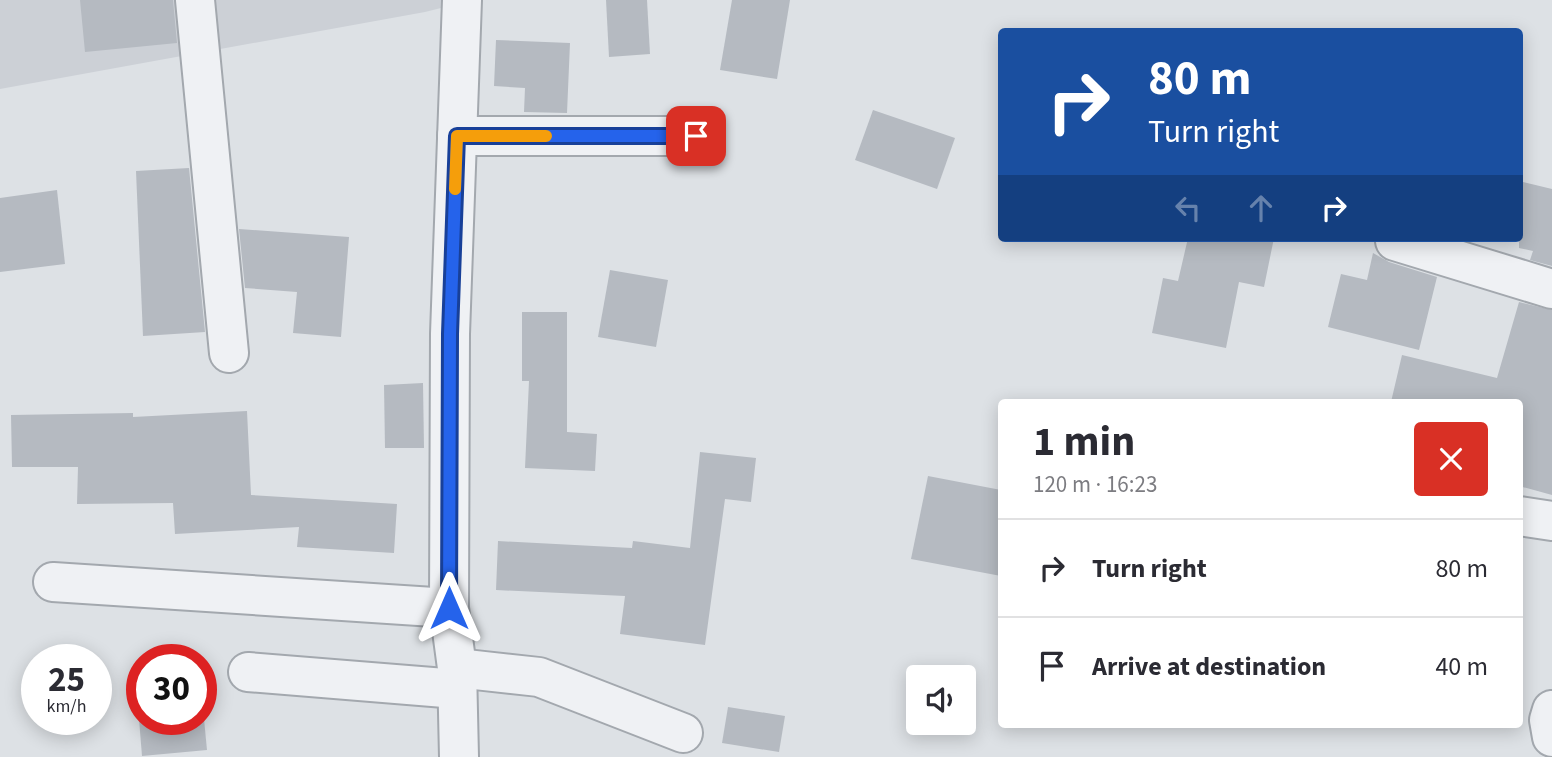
<!DOCTYPE html>
<html lang="en">
<head>
<meta charset="utf-8">
<style>
  body { margin:0; font-family:"Source Sans 3",sans-serif; background:#f2f2f3; color:#2b2b33; height:100vh; display:flex; flex-direction:column; font-size:26px; white-space:nowrap }
  * { box-sizing:border-box; margin:0 }
  p { font-size:23px; color:#7c7c81 }
  .icon { flex:none; width:38px; height:38px; fill:none; stroke:currentColor; stroke-width:2; stroke-linecap:round; stroke-linejoin:round }
  .map { position:relative; flex:1; overflow:hidden }
  .drawer { position:absolute; left:998px; top:399px; width:525px; height:329px; display:flex; flex-direction:column; background:#fff; border-radius:7px; box-shadow:0 4px 18px #0003 }
  .drawer>* { flex:none }
  .hud { position:absolute; left:998px; top:28px; width:525px; height:214px; border-radius:7px; box-shadow:0 4px 18px #0003; background:#1a4fa0; color:#fff; overflow:hidden }
  .buttons { position:absolute; left:906px; top:665px; display:grid; gap:14px }
  .buttons a { display:grid; place-items:center; width:70px; height:70px; border-radius:7px; background:#fff; box-shadow:0 4px 18px #0003; font-size:35px }
  .speed { position:absolute; left:21px; top:644px; display:flex; gap:14px; font-size:35px; font-weight:700; text-align:center }
  .speed>* { display:grid; place-content:center; width:91px; height:91px; border-radius:50%; background:#fff; box-shadow:0 4px 18px #0003; line-height:1 }
  .speed small { font-size:18px; font-weight:400 }
  .speed .limit { border:10px solid #d22; background:#fff; color:#111 }
  .pin { position:absolute; display:grid; place-items:center; width:60px; height:60px; color:#fff; margin:-30px; border-radius:14px; box-shadow:0 4px 10px #0006 }
  .me { position:absolute; width:77px; margin:-38px; rotate:0deg; stroke-linejoin:round; filter:drop-shadow(0 0 5px #0008) }
  .turn { display:flex; align-items:center; gap:24px; height:147px; padding:0 35px; font-size:32px }
  .turn .icon { width:91px; height:91px; stroke-width:2.5 }
  .turn b { display:block; font-size:49px; line-height:60px }
  .lanes { display:flex; align-items:center; height:66px; padding:0 35px; background:#0003; justify-content:center; gap:35px; direction:ltr }
  .lanes .off { opacity:.35 }
  .round { display:grid; place-items:center; flex:none; width:74px; height:74px; border-radius:7px; background:#f2f2f3 }
  .summary { display:flex; align-items:center; justify-content:space-between; height:119px; padding:0 35px }
  h1 { font-size:42px; font-weight:700; line-height:52px }
  ul { padding:0; list-style:none }
  li { display:flex; align-items:center; gap:21px; height:98px; padding:0 35px; border-top:2px solid #e1e1e2 }
  li div { flex:1 }
  li b { display:block; font-size:26px }
  li em { font-style:normal }
  .map>svg:first-child { display:block }
</style>
</head>
<body>
<div class="map">
<svg width="1552" height="757" viewBox="0 0 1552 757">
  <rect width="100%" height="100%" fill="#dde1e5"/>
  <polygon fill="#ccd0d6" points="0,0 473,0 425,12 0,89"/>
  <g fill="#b5bac1">
    <polygon points="80,0 173,0 177,43 85,52"/>
    <polygon points="606,0 647,0 650,54 609,57"/>
    <polygon points="732,0 790,0 777,79 720,70"/>
    <polygon points="496,40 570,43 567,113 524,112 525,88 494,86"/>
    <polygon points="873,110 955,138 937,189 855,160"/>
    <polygon points="189,168 205,332 143,336 136,171"/>
    <polygon points="1523,182 1552,189 1552,266 1530,260 1533,251 1519,248 1519,200"/>
    <polygon points="57,190 65,264 0,272 0,198"/>
    <polygon points="239,229 349,237 341,337 293,333 297,292 245,288"/>
    <polygon points="1188,238 1274,238 1264,287 1239,282 1226,348 1152,333 1163,278 1178,281"/>
    <polygon points="1373,253 1389,262 1437,277 1419,350 1328,327 1341,274 1367,280"/>
    <polygon points="610,270 668,280 656,347 598,337"/>
    <polygon points="1519,302 1552,310 1552,495 1519,486 1519,402 1391,402 1402,355 1497,378"/>
    <polygon points="522,312 567,312 567,432 597,434 595,471 525,468 529,381 522,381"/>
    <polygon points="423,383 424,448 385,448 384,385"/>
    <polygon points="247,411 251,495 397,504 394,553 297,547 299,527 175,534 173,503 77,504 78,467 12,467 11,415 133,413 133,417"/>
    <polygon points="700,452 756,458 751,502 725,499 705,645 620,634 625,596 496,590 498,541 632,548 633,541 690,548"/>
    <polygon points="928,476 1001,490 1001,576 911,559"/>
    <polygon points="728,707 785,716 779,752 722,743"/>
    <polygon points="139,719 204,719 207,750 142,756"/>
  </g>
  <g fill="none" stroke-linecap="round" stroke-linejoin="round">
    <defs>
      <g id="minor">
        <polyline points="195,0 229,353"/>
        <polyline points="457,136 696,136"/>
        <polyline points="1395,241 1552,289"/>
        <polyline points="1519,516 1552,521"/>
        <polyline points="53,582 449,608"/>
        <polyline points="457,668 539,677 683,733"/>
        <polyline points="248,672 457,689"/>
        <polyline points="1552,710 1549,720 1552,737"/>
        <polyline points="459,757 457,668 449,608 450,334 462,0"/>
      </g>
    </defs>
    <use href="#minor" stroke="#a3a8ae" stroke-width="42"/>
    <use href="#minor" stroke="#eff1f4" stroke-width="38"/>
  </g>
  <g fill="none" stroke-linecap="round" stroke-linejoin="round">
    <defs>
      <polyline id="route" points="449,608 450,334 457,136 696,136"/>
    </defs>
    <use href="#route" stroke="#184099" stroke-width="18"/>
    <use href="#route" stroke="#2563eb" stroke-width="12"/>
    <polyline stroke="#f59e0b" stroke-width="12" points="455,189 457,136 546,136"/>
  </g>
</svg>
<div class="buttons">
<a><svg class="icon" aria-label="sound" viewBox="0 0 24 24"><path d="M4 9h4l5-4v14l-5-4H4zM17 9q2 3 0 6"/></svg></a>
</div>
<div class="speed"><div>25<small>km/h</small></div><div class="limit">30</div></div>
<div class="pin" style="left:696px;top:136px;background:#d93025"><svg class="icon" aria-label="arrive" viewBox="0 0 24 24"><path d="M6 21V4h12l-3 4 3 4H6"/></svg></div>
<svg class="me" style="left:449px;top:608px" viewBox="-20 -20 40 40"><path d="M0-17L14 15 0 8-14 15z" fill="#2563eb" stroke="#fff" stroke-width="4"/></svg>
<div class="hud">
<div class="turn"><svg class="icon" aria-label="right" viewBox="0 0 24 24"><path d="M7 20v-9h11M14 6l5 5-5 5"/></svg><div><b>80 m</b>Turn right</div></div>
<div class="lanes"><svg class="icon off" aria-label="left" viewBox="0 0 24 24"><path d="M17 20v-9H6M10 6l-5 5 5 5"/></svg><svg class="icon off" aria-label="ahead" viewBox="0 0 24 24"><path d="M12 20V5M6 11l6-6 6 6"/></svg><svg class="icon" aria-label="right" viewBox="0 0 24 24"><path d="M7 20v-9h11M14 6l5 5-5 5"/></svg></div>
</div>
<section class="drawer">
<div class="summary"><div><h1>1 min</h1><p>120 m · 16:23</p></div><a class="round" style="background:#d93025;color:#fff"><svg class="icon" aria-label="close" viewBox="0 0 24 24"><path d="M6 6l12 12M18 6L6 18"/></svg></a></div>
<ul>
<li><svg class="icon" aria-label="right" viewBox="0 0 24 24"><path d="M7 20v-9h11M14 6l5 5-5 5"/></svg><div><b>Turn right</b></div><em>80 m</em></li>
<li><svg class="icon" aria-label="arrive" viewBox="0 0 24 24"><path d="M6 21V4h12l-3 4 3 4H6"/></svg><div><b>Arrive at destination</b></div><em>40 m</em></li>
</ul>
</section>
</div>
</body>
</html>
